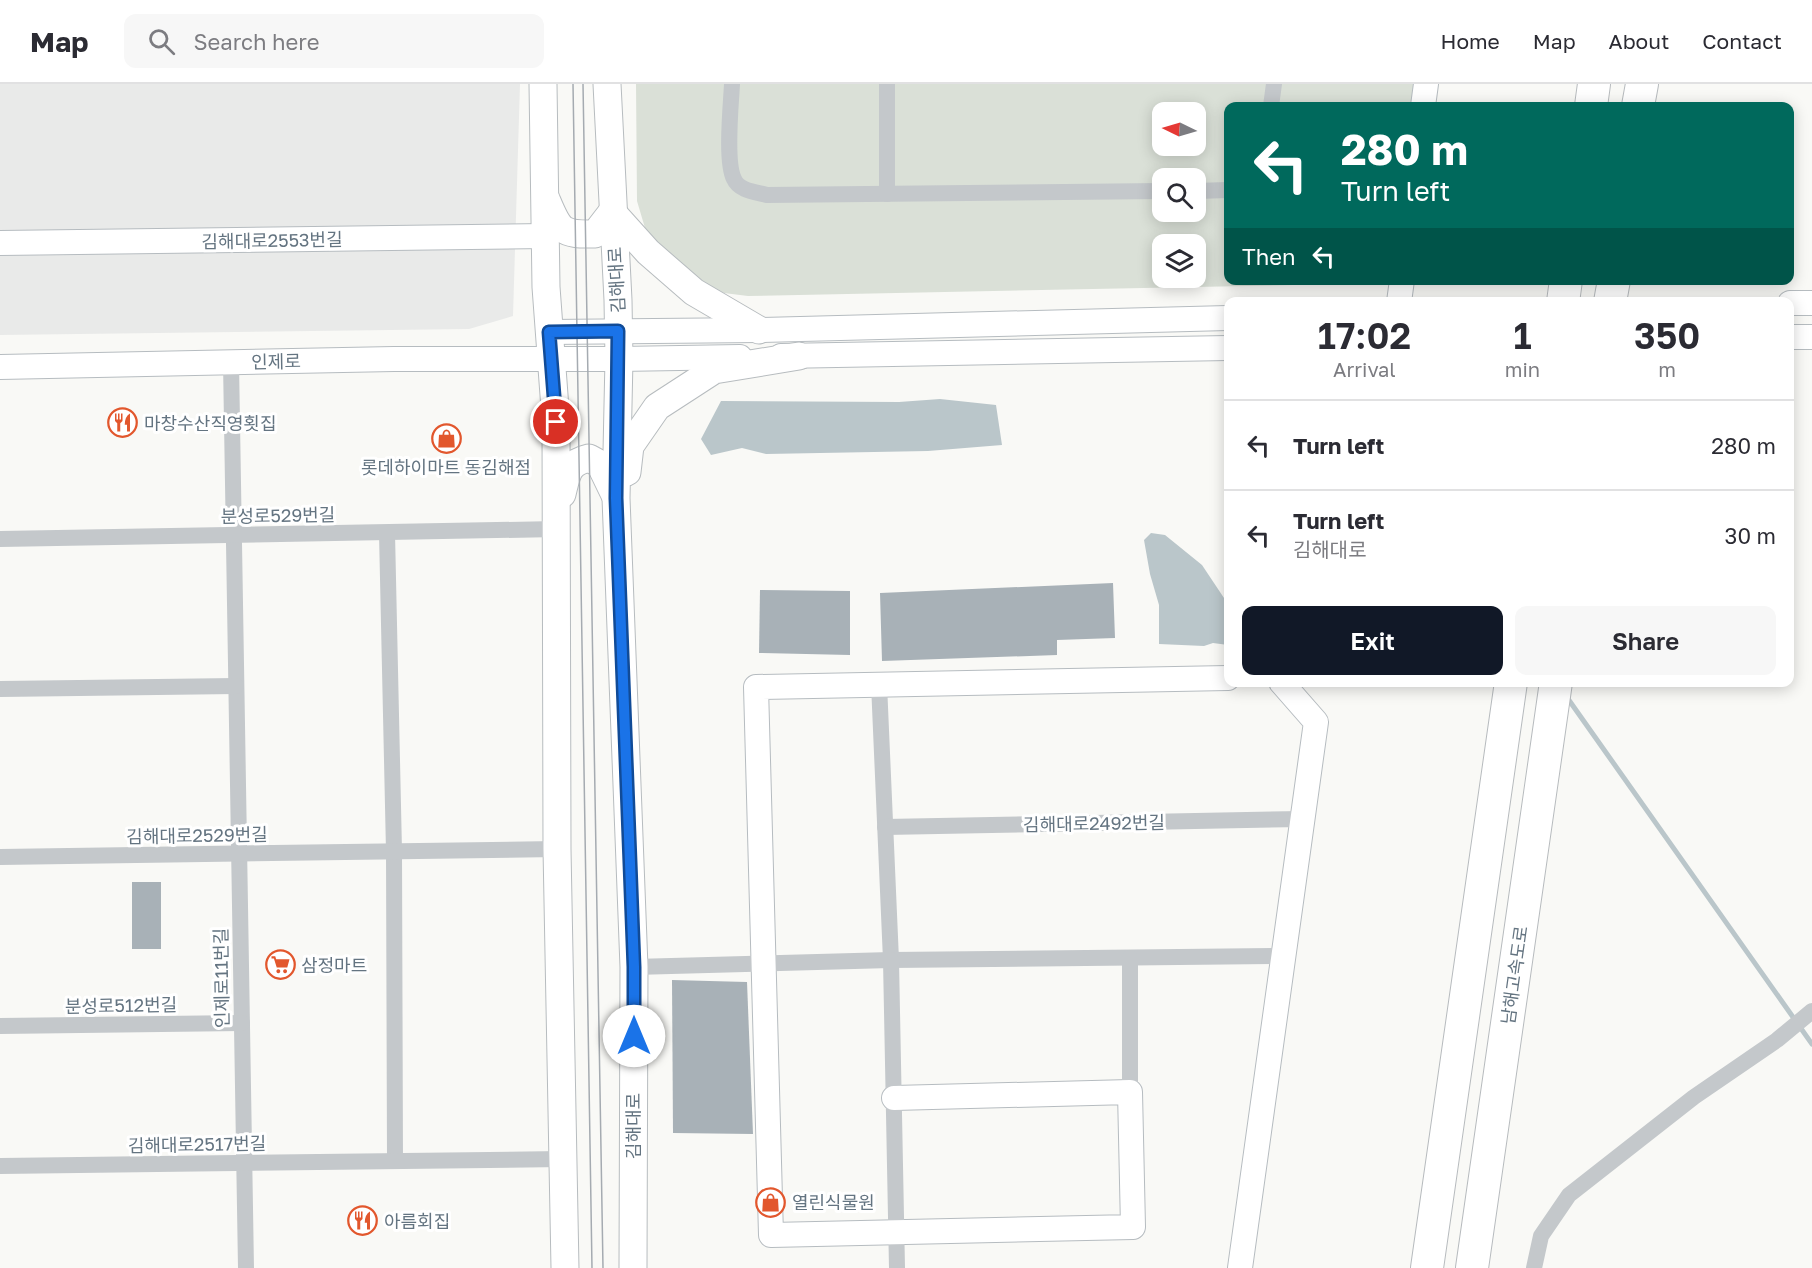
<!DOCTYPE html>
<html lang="en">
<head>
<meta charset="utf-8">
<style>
  body { margin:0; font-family:"Golos Text","Noto Sans KR",sans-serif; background:#f7f7f7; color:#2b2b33; height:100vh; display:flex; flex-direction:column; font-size:22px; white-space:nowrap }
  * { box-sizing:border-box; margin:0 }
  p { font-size:20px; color:#7c7c81 }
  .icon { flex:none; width:33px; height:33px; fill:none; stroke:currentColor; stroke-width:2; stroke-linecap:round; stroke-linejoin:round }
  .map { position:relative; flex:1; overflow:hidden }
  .sheet { position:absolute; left:1224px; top:213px; width:570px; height:390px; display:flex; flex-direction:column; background:#fff; border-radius:12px; box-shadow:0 3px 15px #0003 }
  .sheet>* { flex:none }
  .hud { position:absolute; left:1224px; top:18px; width:570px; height:183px; border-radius:12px; box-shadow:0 3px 15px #0003; background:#00695c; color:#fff; overflow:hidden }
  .needle { width:39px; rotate:275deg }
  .fabs { position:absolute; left:1152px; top:18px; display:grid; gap:12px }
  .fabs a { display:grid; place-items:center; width:54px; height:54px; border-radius:12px; background:#fff; box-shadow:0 3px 15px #0003; font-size:30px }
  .pin { position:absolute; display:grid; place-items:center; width:51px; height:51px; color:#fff; margin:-26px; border:3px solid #fff; border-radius:50%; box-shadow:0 2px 6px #0007 }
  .me { position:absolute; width:66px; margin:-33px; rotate:0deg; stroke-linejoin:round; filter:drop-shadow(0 0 4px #0008) }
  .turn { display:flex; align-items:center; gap:21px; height:126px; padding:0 18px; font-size:27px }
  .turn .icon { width:78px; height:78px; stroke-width:2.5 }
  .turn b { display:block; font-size:42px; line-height:51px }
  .then { display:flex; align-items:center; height:57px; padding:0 18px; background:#0003; gap:12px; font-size:22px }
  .eta { display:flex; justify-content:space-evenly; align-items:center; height:102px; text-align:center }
  .eta b { font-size:36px; font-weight:600; line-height:42px }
  .cta { display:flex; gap:12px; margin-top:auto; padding:12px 18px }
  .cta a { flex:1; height:69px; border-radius:12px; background:#111827; color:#fff; font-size:24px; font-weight:600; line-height:69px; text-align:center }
  .cta a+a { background:#f7f7f7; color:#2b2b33 }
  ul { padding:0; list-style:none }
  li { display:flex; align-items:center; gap:18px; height:90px; padding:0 18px; border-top:2px solid #e1e1e2 }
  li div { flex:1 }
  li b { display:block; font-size:22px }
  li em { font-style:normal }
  header { display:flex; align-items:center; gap:36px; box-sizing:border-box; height:84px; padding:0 30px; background:#fff; border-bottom:2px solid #e1e1e2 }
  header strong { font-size:28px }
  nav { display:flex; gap:33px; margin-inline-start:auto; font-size:21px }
  .search { width:420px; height:54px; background:#f7f7f7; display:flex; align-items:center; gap:15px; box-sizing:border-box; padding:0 21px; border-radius:12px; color:#7c7c81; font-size:22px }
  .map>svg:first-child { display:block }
</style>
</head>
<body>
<header>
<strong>Map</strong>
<div class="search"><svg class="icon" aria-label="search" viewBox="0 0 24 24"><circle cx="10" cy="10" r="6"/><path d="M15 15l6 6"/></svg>Search here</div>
<nav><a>Home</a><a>Map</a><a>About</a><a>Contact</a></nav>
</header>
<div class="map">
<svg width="1812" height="1184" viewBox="0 0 1812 1184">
  <rect width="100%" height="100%" fill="#f9f9f6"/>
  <polygon fill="#e9eae9" points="0,0 520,0 513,232 469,245 0,251"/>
  <path fill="#dae0d7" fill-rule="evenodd" d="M 636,0 L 1423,0 L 1420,22 L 1228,22 L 1228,196 L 1395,197 L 1393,199 L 748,212 L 724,209 L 686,195 L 665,174 L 645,144 L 637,117 ZM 1162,28 L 1196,28 L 1196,62 L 1162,62 ZM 1162,94 L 1196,94 L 1196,128 L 1162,128 ZM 1162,160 L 1196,160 L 1196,194 L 1162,194 Z"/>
  <g fill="#bac6ca">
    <polygon points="940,315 996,321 1002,361 928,367 766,370 742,364 711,371 701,355 721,317 899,318"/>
    <polygon points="1151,449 1165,451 1202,481 1228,520 1228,561 1213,559 1204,562 1159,560 1159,521 1150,490 1144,456"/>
  </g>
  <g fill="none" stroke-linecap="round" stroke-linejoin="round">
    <polyline stroke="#bac6ca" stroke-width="5" points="1566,612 1812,960"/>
  </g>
  <g fill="#a8b1b7">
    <polygon points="1113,499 1115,554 1057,556 1057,571 882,577 880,509"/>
    <polygon points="760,506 850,507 850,571 759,569"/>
    <rect x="132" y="798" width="29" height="67"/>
    <polygon points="672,896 747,898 753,1050 673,1049"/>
  </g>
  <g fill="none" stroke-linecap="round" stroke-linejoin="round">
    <defs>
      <g id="secondary">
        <polyline points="1423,22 1426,0"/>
        <polyline points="0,159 545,152"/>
        <polyline points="1399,218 1402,196"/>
        <polyline points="1790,219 1812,219"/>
        <polyline points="549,248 759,246 1228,234"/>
        <polyline points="1790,253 1812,253"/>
        <polyline points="781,272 1228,264"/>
        <polyline points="0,283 394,275 619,275 740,273"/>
        <polyline points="894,1014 1130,1008 1133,1143 771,1151 756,603 1228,594"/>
        <polyline points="1240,1184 1316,638 1281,598"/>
      </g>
      <g id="primary">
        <polyline points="543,0 546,203 556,338 557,765 565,1184"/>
        <polyline points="607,0 618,216 619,275 616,414 634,883 633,1184"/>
        <path d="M 546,115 C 559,146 560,151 595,150 L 612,128 L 648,168 L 694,208 L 759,246"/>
        <polyline points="627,388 630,362 657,323 714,286 799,272"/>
        <path d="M 562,410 C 567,390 567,379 589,374 L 600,380 L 615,411"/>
      </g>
      <g id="highway">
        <polyline points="1591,22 1594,0"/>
        <polyline points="1638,22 1642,0"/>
        <polyline points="1563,218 1566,196"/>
        <polyline points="1610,218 1614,196"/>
        <polyline points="1427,1184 1511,598"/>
        <polyline points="1472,1184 1556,598"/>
      </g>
    </defs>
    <use href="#secondary" stroke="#b6bcc0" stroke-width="26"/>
    <use href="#primary" stroke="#b7bcbf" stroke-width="29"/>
    <use href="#highway" stroke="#b7bbbe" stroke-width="34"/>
    <g stroke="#c4c8cb" stroke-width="16">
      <path d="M 732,0 C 731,21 725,78 734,95 C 739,107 756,108 767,111 L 1162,107"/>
      <polyline points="887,0 887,110"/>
      <polyline points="1271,22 1274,0"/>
      <polyline points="1196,107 1228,106"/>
      <polyline points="231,278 246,1184"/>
      <polyline points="387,449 394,767 395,1077"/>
      <polyline points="0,455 557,445"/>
      <polyline points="879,600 891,876 1283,872"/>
      <polyline points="0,605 236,602"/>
      <polyline points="885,743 1302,735"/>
      <polyline points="0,773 557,765"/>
      <polyline points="1130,874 1130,1008"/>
      <polyline points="634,883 891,876 897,1184"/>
      <polyline points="0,942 242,939"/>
      <polyline points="0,1082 562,1075"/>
      <polyline points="1534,1184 1541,1152 1569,1111 1694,1013 1777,956 1812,927"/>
    </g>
    <use href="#secondary" stroke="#fff" stroke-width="24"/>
    <use href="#primary" stroke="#fff" stroke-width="27"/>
    <use href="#highway" stroke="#fff" stroke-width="32"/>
    <g stroke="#a5abb1" stroke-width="1.5">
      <polyline points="573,0 592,1184"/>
      <polyline points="583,0 603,1184"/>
    </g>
  </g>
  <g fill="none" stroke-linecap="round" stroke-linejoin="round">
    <defs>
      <polyline id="route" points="556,338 549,248 618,247 616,414 634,883 634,952"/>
    </defs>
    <use href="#route" stroke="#114b97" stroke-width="15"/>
    <use href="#route" stroke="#1a73e8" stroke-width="10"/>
  </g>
  <defs>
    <symbol id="restaurant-ring" viewBox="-11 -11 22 22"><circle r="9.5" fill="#fff" stroke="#e2572d" stroke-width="1.5"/><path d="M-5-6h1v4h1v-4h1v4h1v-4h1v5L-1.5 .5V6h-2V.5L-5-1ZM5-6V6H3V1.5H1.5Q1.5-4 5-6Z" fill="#e2572d"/></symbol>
    <symbol id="shop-ring" viewBox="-11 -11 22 22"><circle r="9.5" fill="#fff" stroke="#e2572d" stroke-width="1.5"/><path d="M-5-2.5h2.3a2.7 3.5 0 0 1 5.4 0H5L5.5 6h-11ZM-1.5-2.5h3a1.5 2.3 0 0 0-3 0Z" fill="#e2572d"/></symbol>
    <symbol id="supermarket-ring" viewBox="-11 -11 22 22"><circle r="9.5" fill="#fff" stroke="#e2572d" stroke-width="1.5"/><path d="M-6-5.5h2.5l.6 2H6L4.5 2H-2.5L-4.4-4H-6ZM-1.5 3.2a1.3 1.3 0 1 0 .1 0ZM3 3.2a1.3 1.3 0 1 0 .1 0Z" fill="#e2572d"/></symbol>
  </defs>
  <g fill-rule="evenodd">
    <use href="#restaurant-ring" x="106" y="322" width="33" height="33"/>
    <use href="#shop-ring" x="430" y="338" width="33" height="33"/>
    <use href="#supermarket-ring" x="264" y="864" width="33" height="33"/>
    <use href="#shop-ring" x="754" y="1102" width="33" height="33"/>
    <use href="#restaurant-ring" x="346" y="1120" width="33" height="33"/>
  </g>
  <g text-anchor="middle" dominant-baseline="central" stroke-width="6" stroke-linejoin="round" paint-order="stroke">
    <g font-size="18" fill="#647481" stroke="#fff">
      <text transform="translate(272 156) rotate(-1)">김해대로2553번길</text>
      <text transform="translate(616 196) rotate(-93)">김해대로</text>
      <text transform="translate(276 277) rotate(-1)">인제로</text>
      <text transform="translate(278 431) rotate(-1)">분성로529번길</text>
      <text transform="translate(1094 739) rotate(-1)">김해대로2492번길</text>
      <text transform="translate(197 751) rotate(-1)">김해대로2529번길</text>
      <text transform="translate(1514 891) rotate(-82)">남해고속도로</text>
      <text transform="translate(221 894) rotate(-91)">인제로11번길</text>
      <text transform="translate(121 921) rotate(-1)">분성로512번길</text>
      <text transform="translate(633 1042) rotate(-90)">김해대로</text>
      <text transform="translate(197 1060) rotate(-1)">김해대로2517번길</text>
    </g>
    <g font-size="18" fill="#647481" stroke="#fff" text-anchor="start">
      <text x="144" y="339">마창수산직영횟집</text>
      <text x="446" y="383" text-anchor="middle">롯데하이마트 동김해점</text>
      <text x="301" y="881">삼정마트</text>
      <text x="792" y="1118">열린식물원</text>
      <text x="384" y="1137">아름회집</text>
    </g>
  </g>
</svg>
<div class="fabs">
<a><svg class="needle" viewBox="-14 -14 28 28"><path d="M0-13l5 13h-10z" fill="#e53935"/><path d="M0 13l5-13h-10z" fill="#7c7c81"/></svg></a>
<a><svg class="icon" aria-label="search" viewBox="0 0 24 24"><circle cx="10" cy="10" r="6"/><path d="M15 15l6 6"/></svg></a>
<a><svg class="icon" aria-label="layers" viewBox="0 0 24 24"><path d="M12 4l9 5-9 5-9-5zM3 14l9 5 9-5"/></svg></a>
</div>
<div class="pin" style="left:556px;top:338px;background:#d93025"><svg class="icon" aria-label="arrive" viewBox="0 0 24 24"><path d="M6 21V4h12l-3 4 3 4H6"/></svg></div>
<svg class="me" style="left:634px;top:952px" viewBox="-20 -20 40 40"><circle r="19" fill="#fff"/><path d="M0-13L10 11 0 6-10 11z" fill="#1a73e8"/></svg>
<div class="hud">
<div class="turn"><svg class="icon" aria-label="left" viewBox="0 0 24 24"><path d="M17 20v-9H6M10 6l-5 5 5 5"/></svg><div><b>280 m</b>Turn left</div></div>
<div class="then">Then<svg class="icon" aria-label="left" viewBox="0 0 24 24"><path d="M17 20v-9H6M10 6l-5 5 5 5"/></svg></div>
</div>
<section class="sheet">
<div class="eta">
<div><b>17:02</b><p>Arrival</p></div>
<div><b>1</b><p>min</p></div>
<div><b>350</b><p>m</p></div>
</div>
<ul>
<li><svg class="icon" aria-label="left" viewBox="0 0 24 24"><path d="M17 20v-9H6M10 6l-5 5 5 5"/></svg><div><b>Turn left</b></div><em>280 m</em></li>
<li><svg class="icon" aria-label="left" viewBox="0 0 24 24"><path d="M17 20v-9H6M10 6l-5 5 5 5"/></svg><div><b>Turn left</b><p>김해대로</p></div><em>30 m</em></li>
</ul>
<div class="cta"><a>Exit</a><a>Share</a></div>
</section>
</div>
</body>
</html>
